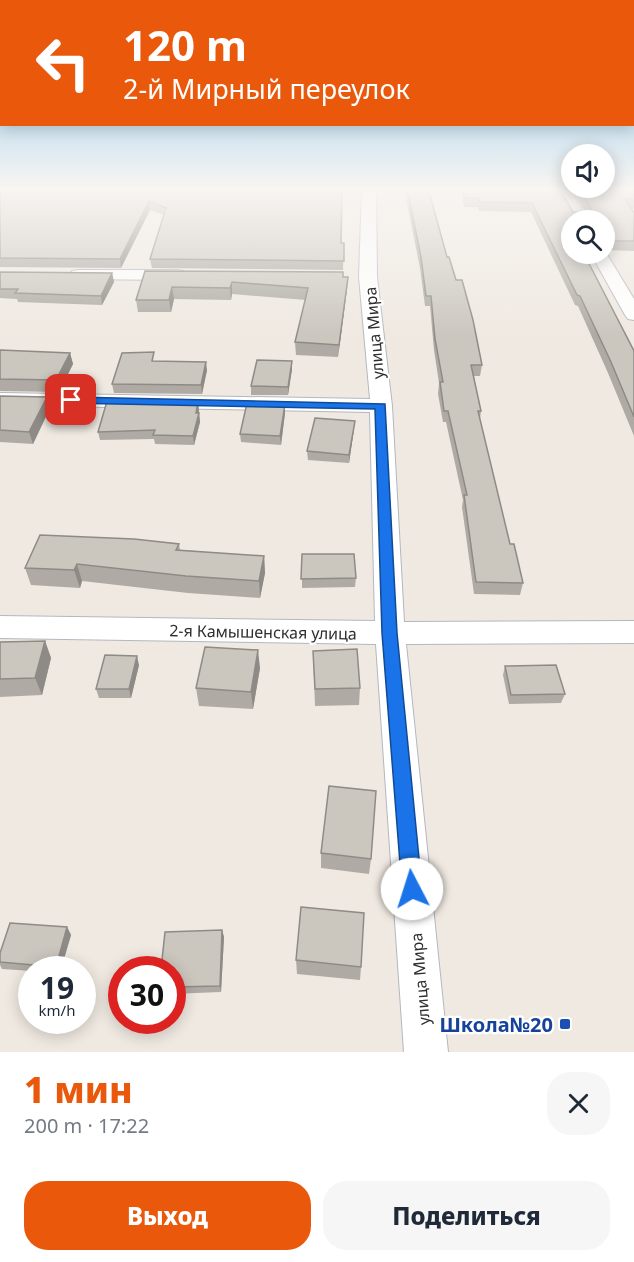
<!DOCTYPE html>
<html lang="ru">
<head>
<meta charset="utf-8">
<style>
  body { margin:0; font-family:"Noto Sans",sans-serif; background:#f6f6f7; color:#1f2937; height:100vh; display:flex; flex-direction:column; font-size:22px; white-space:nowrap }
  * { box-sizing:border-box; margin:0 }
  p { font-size:20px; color:#747a83 }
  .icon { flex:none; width:33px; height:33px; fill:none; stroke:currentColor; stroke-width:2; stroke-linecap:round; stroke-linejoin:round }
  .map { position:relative; height:1052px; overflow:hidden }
  .drawer { display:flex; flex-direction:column; background:#fff; flex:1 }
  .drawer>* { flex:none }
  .guide { position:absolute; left:0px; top:0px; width:634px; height:126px; box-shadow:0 3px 15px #0003; background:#ea580c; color:#fff; overflow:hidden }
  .tools { position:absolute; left:561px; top:144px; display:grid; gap:12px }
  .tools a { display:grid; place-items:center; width:54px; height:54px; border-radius:50%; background:#fff; box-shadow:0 3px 15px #0003; font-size:30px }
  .speed { position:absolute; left:18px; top:956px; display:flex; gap:12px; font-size:30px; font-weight:700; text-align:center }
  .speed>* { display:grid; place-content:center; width:78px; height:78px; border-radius:50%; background:#fff; box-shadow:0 3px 15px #0003; line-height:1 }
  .speed small { font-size:15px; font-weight:400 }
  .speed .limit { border:9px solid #d22; background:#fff; color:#111 }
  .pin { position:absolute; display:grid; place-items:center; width:51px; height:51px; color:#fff; margin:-26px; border-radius:12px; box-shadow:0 3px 9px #0006 }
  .me { position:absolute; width:66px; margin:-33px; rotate:355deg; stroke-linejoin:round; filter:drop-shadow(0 0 4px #0008) }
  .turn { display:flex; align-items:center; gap:21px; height:126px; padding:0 24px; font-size:27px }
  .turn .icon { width:78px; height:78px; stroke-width:2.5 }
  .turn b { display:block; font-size:42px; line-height:51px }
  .round { display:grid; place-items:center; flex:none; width:63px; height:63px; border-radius:24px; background:#f6f6f7 }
  .headline { display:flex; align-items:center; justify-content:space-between; height:102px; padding:0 24px }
  h1 { font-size:36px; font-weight:800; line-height:45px; color:#ea580c }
  .primary-button { display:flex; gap:12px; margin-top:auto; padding:12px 24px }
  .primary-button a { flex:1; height:69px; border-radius:24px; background:#ea580c; color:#fff; font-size:24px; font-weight:800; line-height:69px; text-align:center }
  .primary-button a+a { background:#f6f6f7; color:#1f2937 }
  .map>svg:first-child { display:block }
</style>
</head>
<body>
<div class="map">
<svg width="634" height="1052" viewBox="0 0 634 1052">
  <rect width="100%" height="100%" fill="#efe9e1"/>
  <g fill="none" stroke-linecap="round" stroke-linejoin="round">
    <defs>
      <g id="street">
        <polygon points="362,188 376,188 377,277 392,406 404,622 634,621 634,643 406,644 448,1052 404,1052 376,644 0,638 0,616 375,621 370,412 0,405 0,393 370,399 359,277"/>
        <polygon points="477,188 634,188 634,194 572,193 588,220 573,220 558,193 484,192"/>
        <polygon points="605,251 634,299 634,320 628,319 625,315 591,254 604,254"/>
        <polygon points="78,270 177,270 183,271 185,275 183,279 177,280 72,279 70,275 72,271"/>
      </g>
    </defs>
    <use href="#street" stroke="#b4b7c1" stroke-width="2"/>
    <use href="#street" fill="#fff" fill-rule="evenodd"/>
  </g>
  <g fill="#afaba4">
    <polygon points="0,188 335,188 341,243 344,243 343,270 152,268 150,259 164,215 150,210 121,268 0,267"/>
    <polygon points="404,188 428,188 447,257 482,365 480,376 474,376 481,411 480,419 510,544 523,583 520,595 474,594 462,507 463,500 446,422 443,422 438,394 439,383 434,350 430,306 425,306 420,268"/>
    <polygon points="461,188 559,188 573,212 586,213 576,195 578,188 634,188 634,209 631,208 634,213 634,251 604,250 604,220 572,220 572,254 634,351 634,436 608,373 578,306 575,305 531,212 479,211 478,207 464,207"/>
    <polygon points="145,271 343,277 347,289 338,357 296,355 295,342 306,300 232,294 231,300 174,299 171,312 138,312 136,300"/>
    <polygon points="0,272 112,273 114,282 102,305 18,302 17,299 0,298"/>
    <polygon points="0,350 70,353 73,364 59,392 0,391"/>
    <polygon points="155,361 207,370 202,394 114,393 112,384"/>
    <polygon points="292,369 288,395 251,395 251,386"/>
    <polygon points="0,396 47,397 50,408 33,444 0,442"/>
    <polygon points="198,402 200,422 194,445 155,444 154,439 100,440 98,432"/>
    <polygon points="285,413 281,445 241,442 240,434"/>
    <polygon points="354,429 349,463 308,460 307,451"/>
    <polygon points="179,544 180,550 264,556 265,573 260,598 188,593 82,581 80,588 31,585 25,568"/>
    <polygon points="302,554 356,578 355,587 302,588"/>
    <polygon points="45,641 51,658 42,695 0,697 0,642"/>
    <polygon points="313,651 360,688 359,705 315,706"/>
    <polygon points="139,665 131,698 99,698 96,689"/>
    <polygon points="505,666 565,694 561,703 509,704 503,675"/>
    <polygon points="260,668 253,709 199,706 196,688"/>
    <polygon points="321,853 371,859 369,874 321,868"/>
    <polygon points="67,927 71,935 61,969 32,969 32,971 2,969 0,965 0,953"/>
    <polygon points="222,930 224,937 221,992 172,994 172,969"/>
    <polygon points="296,960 361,967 360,980 297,974"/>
  </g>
  <g fill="#8e8b86">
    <polygon points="149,201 150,210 121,268 120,259"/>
    <polygon points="112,273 114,282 102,305 101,296"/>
    <polygon points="348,277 347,289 338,357 339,345"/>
    <polygon points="232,282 232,294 231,300 230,288"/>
    <polygon points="172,287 174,299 171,312 169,300"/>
    <polygon points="70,353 73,364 59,392 56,380"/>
    <polygon points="292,361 292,369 288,395 288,387"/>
    <polygon points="206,362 207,370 202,394 201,385"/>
    <polygon points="47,397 50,408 33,444 29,432"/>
    <polygon points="198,402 199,411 198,417 199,413 200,422 194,445 193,436"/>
    <polygon points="285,404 285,413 281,445 280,436"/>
    <polygon points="355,421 354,429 349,463 349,455"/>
    <polygon points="264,556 265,573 260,598 259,581"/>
    <polygon points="77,564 82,581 80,588 74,570"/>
    <polygon points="45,641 51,658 42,695 35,678"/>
    <polygon points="258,650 260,668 253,709 251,692"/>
    <polygon points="137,656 139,665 131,698 129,689"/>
    <polygon points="67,927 71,935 61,969 57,969 56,967"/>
    <polygon points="222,930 224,937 221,992 220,986"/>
  </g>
  <g fill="#cbc7bf" stroke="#8e8b86" stroke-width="1.5">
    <polygon points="0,188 335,188 335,190 342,189 341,243 344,243 344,261 150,259 166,208 149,201 120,259 0,258"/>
    <polygon points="407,188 428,188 447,257 449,257 456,280 462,280 473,320 482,365 471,365 481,411 478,411 510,544 514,544 523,583 476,582 464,495 467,495 448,411 444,411 440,382 443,382 435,339 431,296 426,296 421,257"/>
    <polygon points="463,188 559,188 573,212 590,213 592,210 579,188 634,188 634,200 625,199 634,213 634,241 604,241 604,220 572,220 572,254 584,254 634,351 634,417 611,362 580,296 577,295 532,203 480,202 479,198 465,198"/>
    <polygon points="145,271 343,272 343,277 348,277 339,345 295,342 308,288 232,282 230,288 172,287 169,300 136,300"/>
    <polygon points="0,272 112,273 101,296 15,293 18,289 0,289"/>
    <polygon points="0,350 70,353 56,380 0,379"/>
    <polygon points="154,352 152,361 206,362 201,385 112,384 122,353"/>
    <polygon points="257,360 292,361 288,387 251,386"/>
    <polygon points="0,396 47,397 29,432 0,430"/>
    <polygon points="107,401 198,402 196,413 199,413 193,436 153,435 155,430 98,432"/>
    <polygon points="247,403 285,404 280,436 240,434"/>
    <polygon points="315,418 355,421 349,455 307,451"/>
    <polygon points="40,535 134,539 179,544 176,550 264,556 259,581 186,576 77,564 74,570 25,568"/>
    <polygon points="302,554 354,554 356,578 301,579"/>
    <polygon points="45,641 35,678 0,679 0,642"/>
    <polygon points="205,647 258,650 251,692 196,688"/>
    <polygon points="357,649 360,688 315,689 313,651"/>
    <polygon points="105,655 137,656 129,689 96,689"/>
    <polygon points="556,665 565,694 511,695 505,666"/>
    <polygon points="329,786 376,791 371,859 321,853"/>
    <polygon points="301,907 364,913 361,967 296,960"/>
    <polygon points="10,923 67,927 56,967 0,962 0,953"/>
    <polygon points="222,930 220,986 172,987 172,969 161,969 165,932"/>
  </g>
  <linearGradient id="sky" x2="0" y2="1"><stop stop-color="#7abfeb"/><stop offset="0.56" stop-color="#f8f5f2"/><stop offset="1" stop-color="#f8f5f2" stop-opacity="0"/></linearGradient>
  <rect width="634" height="336" fill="url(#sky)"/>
  <polygon fill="#1a73e8" stroke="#114b97" stroke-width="1.5" points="71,397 385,404 397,633 422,889 419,896 412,899 405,896 402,889 382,633 375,409 67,403 67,398"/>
  <rect fill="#1a4fb4" stroke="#fff" stroke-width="2" x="559" y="1018" width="12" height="12" rx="3"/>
  <g text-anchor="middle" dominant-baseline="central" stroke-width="4.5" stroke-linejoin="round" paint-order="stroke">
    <g font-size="16" fill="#2e2e2e" stroke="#fff">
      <text transform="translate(374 333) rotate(-95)">улица Мира</text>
      <text transform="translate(263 632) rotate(1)">2-я Камышенская улица</text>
      <text transform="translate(420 979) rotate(-95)">улица Мира</text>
    </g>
    <g font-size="20" font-weight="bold" fill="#164399" stroke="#fff" text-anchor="end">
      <text x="553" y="1024">Школа№20</text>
    </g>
  </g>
</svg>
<div class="tools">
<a><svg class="icon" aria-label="sound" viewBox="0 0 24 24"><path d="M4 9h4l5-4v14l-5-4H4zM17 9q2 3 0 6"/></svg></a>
<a><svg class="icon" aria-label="search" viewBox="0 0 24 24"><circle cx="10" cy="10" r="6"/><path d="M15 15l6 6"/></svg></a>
</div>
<div class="speed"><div>19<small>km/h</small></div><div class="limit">30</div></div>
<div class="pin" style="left:71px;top:400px;background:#d93025"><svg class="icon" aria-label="arrive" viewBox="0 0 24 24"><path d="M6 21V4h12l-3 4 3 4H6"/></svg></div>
<svg class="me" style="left:412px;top:889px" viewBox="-20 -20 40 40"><circle r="19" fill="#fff"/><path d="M0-13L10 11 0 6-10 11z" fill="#1a73e8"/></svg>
<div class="guide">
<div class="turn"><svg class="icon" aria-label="left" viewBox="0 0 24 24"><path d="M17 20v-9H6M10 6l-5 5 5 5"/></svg><div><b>120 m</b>2-й Мирный переулок</div></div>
</div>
</div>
<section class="drawer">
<div class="headline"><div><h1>1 мин</h1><p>200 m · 17:22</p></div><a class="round"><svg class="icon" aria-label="close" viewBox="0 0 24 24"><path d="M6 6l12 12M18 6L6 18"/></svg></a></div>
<div class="primary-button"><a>Выход</a><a>Поделиться</a></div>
</section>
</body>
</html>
